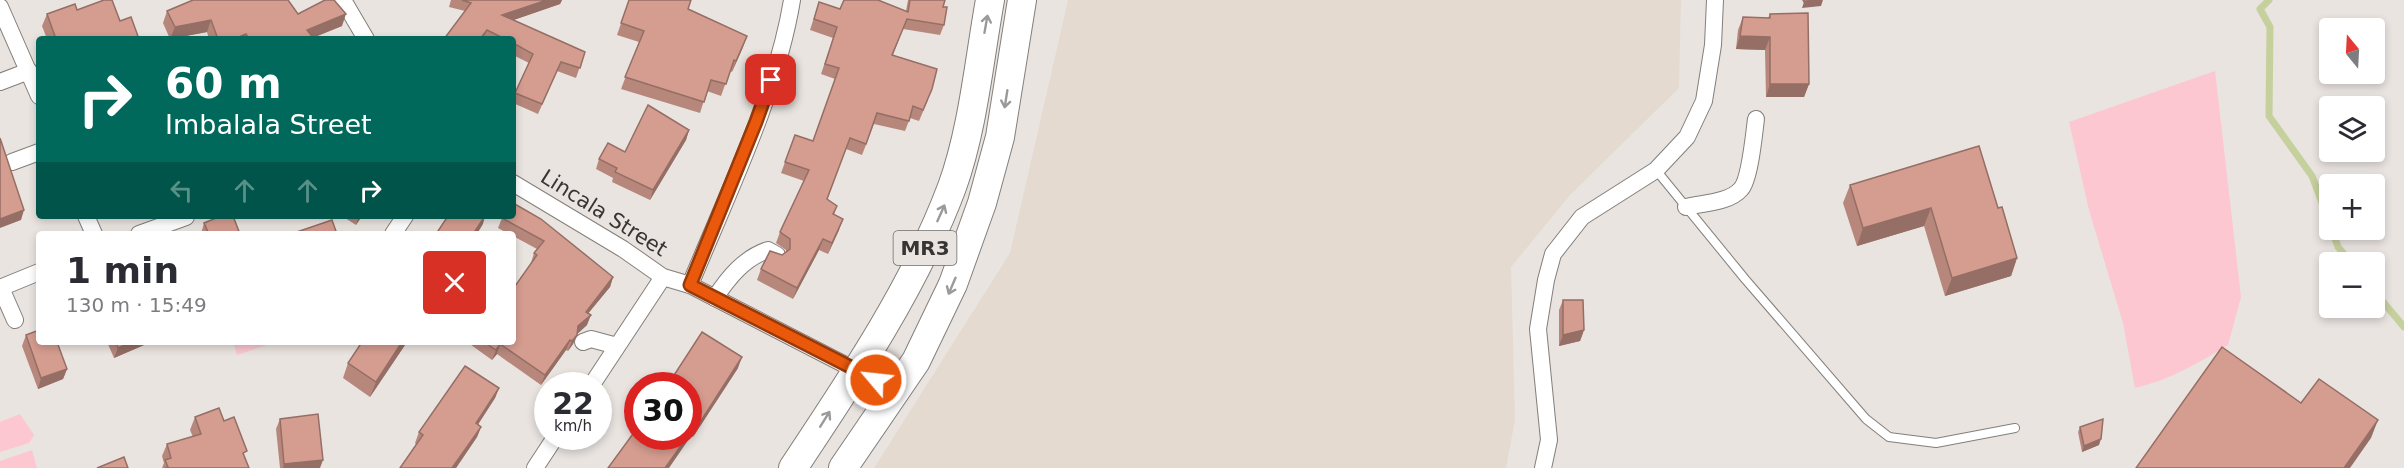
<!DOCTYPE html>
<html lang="en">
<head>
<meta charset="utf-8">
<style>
  body { margin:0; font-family:"DejaVu Sans",sans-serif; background:#f7f7f7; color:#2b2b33; height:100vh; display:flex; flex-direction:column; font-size:22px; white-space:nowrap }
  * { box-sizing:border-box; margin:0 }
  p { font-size:20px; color:#7c7c81 }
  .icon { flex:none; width:33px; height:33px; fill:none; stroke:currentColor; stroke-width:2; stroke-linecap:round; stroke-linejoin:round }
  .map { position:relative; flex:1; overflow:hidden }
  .details { position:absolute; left:36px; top:231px; width:480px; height:114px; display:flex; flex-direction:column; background:#fff; border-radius:6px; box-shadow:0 3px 9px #0003 }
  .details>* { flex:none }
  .top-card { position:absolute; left:36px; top:36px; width:480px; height:183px; border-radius:6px; box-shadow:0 3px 9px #0003; background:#00695c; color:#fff; overflow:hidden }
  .needle { width:39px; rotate:342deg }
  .controls { position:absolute; left:2319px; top:18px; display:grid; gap:12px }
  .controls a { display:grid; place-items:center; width:66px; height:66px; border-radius:6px; background:#fff; box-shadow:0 3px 9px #0003; font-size:30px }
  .speed { position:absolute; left:534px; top:372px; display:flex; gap:12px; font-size:30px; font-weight:700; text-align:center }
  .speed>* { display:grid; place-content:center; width:78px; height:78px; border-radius:50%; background:#fff; box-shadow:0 3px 9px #0003; line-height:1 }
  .speed small { font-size:15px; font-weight:400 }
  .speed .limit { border:9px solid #d22; background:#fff; color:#111 }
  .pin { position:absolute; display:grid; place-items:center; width:51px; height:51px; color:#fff; margin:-26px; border-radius:12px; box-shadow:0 3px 9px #0006 }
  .me { position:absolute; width:66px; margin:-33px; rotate:298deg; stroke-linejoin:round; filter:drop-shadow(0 0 4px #0008) }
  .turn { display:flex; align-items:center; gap:21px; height:126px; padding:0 30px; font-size:27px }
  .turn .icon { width:78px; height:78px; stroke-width:2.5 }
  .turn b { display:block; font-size:42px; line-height:51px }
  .lanes { display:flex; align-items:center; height:57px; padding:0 30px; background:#0003; justify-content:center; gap:30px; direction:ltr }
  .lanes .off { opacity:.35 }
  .round { display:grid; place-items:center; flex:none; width:63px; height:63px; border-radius:6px; background:#f7f7f7 }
  .head { display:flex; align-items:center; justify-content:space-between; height:102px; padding:0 30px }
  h1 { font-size:36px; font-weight:700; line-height:45px }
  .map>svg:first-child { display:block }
</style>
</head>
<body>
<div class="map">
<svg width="2404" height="468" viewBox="0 0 2404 468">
  <rect width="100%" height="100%" fill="#e9e4e0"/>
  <polygon fill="#e5dad0" points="1068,0 1681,0 1679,88 1570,195 1511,267 1515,420 1506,468 874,468 1010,253"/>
  <g fill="#fcc7d1">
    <path d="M 2215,71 L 2241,297 L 2228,345 C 2198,363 2170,380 2135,388 L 2123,323 L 2089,210 L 2069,122 Z"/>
    <polygon points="233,342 276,342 237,355"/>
    <polygon points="20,414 34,435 29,443 0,452 0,422"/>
    <polygon points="32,450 37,468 0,468 0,461"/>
  </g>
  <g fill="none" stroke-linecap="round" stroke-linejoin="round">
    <g stroke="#c5d09d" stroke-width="7">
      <polyline points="2269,0 2260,9 2270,27 2269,116 2312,176 2330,224"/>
      <polyline points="2332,230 2338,247 2351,262"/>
      <polyline points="2374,291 2404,327"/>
    </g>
    <defs>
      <polyline id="service" points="1656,170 1745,279 1866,419 1889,437 1936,443 2015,428"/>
      <g id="minor">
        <polyline points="343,0 366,39"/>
        <polyline points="0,7 39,96"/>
        <polyline points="0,82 29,71"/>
        <polyline points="12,162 39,152"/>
        <polyline points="513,183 623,249 663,277 690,285 896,391"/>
        <path d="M 1686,207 C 1702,203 1729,203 1741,189 C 1750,179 1754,134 1756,119"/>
        <polyline points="86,216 94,234"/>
        <polyline points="139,234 186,217"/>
        <polyline points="393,234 405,216"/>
        <path d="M 690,285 C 726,197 777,93 792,0"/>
        <polyline points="0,288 39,272"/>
        <polyline points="1,288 15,320"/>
        <path d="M 715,298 C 728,278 744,258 768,250 L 777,255"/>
        <polyline points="583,342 591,339 617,346"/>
        <polyline points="591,386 663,277"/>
        <polyline points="535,468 556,436"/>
        <polyline points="1543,468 1549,440 1538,329 1546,280 1553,254 1582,217 1656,170 1687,137 1704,101 1713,45 1715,0"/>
      </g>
      <g id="trunk">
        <path d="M 793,468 C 851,381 915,286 952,187 C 973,129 979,61 990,0"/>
        <polyline points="843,468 916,361 953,284 982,203 1000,137 1022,0"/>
      </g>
    </defs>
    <use href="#service" stroke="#837f7b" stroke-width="10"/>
    <use href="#minor" stroke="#837f7b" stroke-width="18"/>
    <use href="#trunk" stroke="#837f7b" stroke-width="30"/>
    <use href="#service" stroke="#fff" stroke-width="8"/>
    <use href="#minor" stroke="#fff" stroke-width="16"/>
    <use href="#trunk" stroke="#fff" stroke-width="28"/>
  </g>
  <g fill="#b7877c">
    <polygon points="451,0 562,0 560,4 513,20 585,52 576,78 557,71 538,114 513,103 513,100 515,93 529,63 513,55 513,39 444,39 465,11 449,7"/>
    <polygon points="629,0 688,9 743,47 732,72 730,71 721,96 707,91 700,113 621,89 639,42 617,35"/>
    <polygon points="908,0 945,0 943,7 944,25 940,35 903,29 893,55 928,100 919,121 910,118 905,131 874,124 862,155 846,149 827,200 837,206 834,215 839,230 828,254 819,250 793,299 757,280 761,269 786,252 786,250 776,243 780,232 804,181 781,173 795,135 813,141 835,79 821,74 833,38 810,30 819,2 840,9 906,11"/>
    <polygon points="77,10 120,21 139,39 47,39 42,26 47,14"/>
    <polygon points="167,11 298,14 342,26 313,38 314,39 209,39 207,32 170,39 163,23"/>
    <polygon points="1770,14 1809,84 1804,97 1766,97 1765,50 1736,49 1738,30 1743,17 1768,18"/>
    <polygon points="689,130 686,140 650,200 612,182 613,178 596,169 599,159 625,152"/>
    <polygon points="1850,185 1998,208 2017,258 2011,276 1945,296 1924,226 1857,246 1843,203"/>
    <polygon points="342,216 362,216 356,225"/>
    <polygon points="502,218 613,277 610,287 588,313 587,325 577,334 573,344 568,351 566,350 541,385 497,354 492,360 467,342 513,342 531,263 534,253 537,249 513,236 513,234 509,234 498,228"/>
    <polygon points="204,223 240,234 201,234"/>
    <polygon points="1563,300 1584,330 1580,341 1559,346 1559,310"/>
    <polygon points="26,335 67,369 63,379 38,389 22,346"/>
    <polygon points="107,342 151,342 114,358"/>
    <polygon points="407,342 370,397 343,378 348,363"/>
    <polygon points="738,368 693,437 691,436 688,386"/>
    <polygon points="499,388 495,398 478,424 481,427 477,437 456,468 400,468 416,444 415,443 419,432"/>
    <polygon points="195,417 224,421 245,457 249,468 162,468 164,463 162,456 167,444 193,437 190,430"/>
    <polygon points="280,419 320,468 280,468 276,429"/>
    <polygon points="2080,427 2099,445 2082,452 2078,432"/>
  </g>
  <g fill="#956e65">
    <polygon points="547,0 562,0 560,4 499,25 502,15"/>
    <polygon points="1823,0 1821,6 1802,8 1804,2"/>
    <polygon points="346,14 342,26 309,39 307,30"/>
    <polygon points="211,20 207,32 170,39 175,27"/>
    <polygon points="487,30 483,39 480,39"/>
    <polygon points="246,34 244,39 234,39"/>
    <polygon points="747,36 743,47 732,72 736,61"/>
    <polygon points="1740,36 1770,37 1765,50 1736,49"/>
    <polygon points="1770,84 1809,84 1804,97 1766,97"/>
    <polygon points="689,130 686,140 650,200 653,190"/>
    <polygon points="1931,208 1924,226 1857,246 1863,228"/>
    <polygon points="24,210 21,220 0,228 0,219"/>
    <polygon points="359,216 362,216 356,225"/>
    <polygon points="485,216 483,224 477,234 473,234"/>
    <polygon points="843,219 839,230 828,254 832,243"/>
    <polygon points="823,239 819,250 793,299 797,288"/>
    <polygon points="2017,258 2011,276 1945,296 1952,278"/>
    <polygon points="613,277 610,287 582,321 586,312"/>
    <polygon points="591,315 587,325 575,336 578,326"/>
    <polygon points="1584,330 1580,341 1559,346 1563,335"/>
    <polygon points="577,335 573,344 568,351 572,341"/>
    <polygon points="570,340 566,350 541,385 545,375"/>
    <polygon points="131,342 151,342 114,358 118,348"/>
    <polygon points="402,342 407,342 370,397 376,382"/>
    <polygon points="500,344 497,354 492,360 496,350"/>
    <polygon points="742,357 738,368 693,437 697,427"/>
    <polygon points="67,369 63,379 38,389 41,378"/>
    <polygon points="499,388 495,398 472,434 476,423"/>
    <polygon points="2378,420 2371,438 2350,468 2344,468"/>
    <polygon points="695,426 691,436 669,468 665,468 688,436"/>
    <polygon points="481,427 477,437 456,468 452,468"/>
    <polygon points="2101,439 2099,445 2082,452 2084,446"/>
    <polygon points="323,460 320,468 283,468 284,464"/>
  </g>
  <g fill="#d59d90" stroke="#956e65" stroke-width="1.5">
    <polygon points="104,0 112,0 120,21 131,17 139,39 82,39 81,37 75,39 56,39 47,14 75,4 77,10"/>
    <polygon points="193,0 288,0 298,14 325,0 334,0 346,14 307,30 314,39 249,39 246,34 234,39 218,39 211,20 175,27 167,11"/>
    <polygon points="462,0 547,0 502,15 585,52 580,68 561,62 542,104 515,93 533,54 513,43 513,39 505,39 487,30 480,39 444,39 471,3"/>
    <polygon points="629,0 691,0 688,9 747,36 736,61 734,60 726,84 711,80 704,102 625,77 644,31 621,23"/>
    <polygon points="844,0 878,0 908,12 910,0 945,0 943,7 947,7 944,25 907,19 892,55 937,69 932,89 923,110 913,106 909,121 877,113 866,144 850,138 827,199 837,206 833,214 843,219 832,243 823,239 797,288 761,269 770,251 782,255 790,249 790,239 780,232 809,170 785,162 795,135 813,141 839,68 825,64 837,27 814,19 819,2 840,9"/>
    <polygon points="1803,0 1822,0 1804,2"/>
    <polygon points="1808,13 1809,84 1770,84 1770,37 1740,36 1743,17 1770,18 1770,14"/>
    <polygon points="648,105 689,130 653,190 615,172 617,168 599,159 608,143 625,152"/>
    <polygon points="0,138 24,210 0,219"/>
    <polygon points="1979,146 1998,208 2002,207 2017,258 1952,278 1931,208 1863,228 1850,185"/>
    <polygon points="513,203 541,219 613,277 586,312 591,315 578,326 577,335 572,341 570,340 545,375 500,344 496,350 484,342 513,342 513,289 537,255 534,253 544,241 502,218 503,216 513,216"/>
    <polygon points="221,216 233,216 240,234 209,234 204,223"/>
    <polygon points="448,216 485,216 473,234 436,234"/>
    <polygon points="332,220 337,234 291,234"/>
    <polygon points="1563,300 1583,300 1584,330 1563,335"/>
    <polygon points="39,330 39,342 57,342 67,369 41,378 26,335"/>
    <polygon points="702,332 742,357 697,427 695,426 688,435 688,386 667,386"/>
    <polygon points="116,342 131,342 118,348"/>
    <polygon points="362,342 402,342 376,382 348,363"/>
    <polygon points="2222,347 2301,403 2319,379 2378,420 2344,468 2136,468"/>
    <polygon points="465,366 499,388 476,423 481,427 452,468 400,468 423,435 419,432"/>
    <polygon points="219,408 224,421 234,417 247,451 243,453 249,468 165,468 168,467 165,460 171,458 167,444 201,434 195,417"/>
    <polygon points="318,414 323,460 284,464 280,419"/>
    <polygon points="2103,419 2101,439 2084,446 2080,427"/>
    <polygon points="638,427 638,436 688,436 665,468 608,468"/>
    <polygon points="124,457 128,468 97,468"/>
  </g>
  <defs><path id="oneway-shaft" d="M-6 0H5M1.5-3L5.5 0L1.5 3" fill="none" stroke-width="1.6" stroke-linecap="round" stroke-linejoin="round" transform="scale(1.5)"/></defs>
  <g stroke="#9b9a9a">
    <use href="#oneway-shaft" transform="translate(986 24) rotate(-80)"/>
    <use href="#oneway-shaft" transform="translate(1006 99) rotate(99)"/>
    <use href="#oneway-shaft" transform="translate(941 213) rotate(-66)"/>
    <use href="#oneway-shaft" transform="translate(952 286) rotate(113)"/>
    <use href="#oneway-shaft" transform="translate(825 419) rotate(-58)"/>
  </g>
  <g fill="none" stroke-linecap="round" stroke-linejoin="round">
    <defs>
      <polyline id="route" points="771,80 756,122 690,285 876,380"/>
    </defs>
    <use href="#route" stroke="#983908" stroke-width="15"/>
    <use href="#route" stroke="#ea580c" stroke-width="10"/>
  </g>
  <g text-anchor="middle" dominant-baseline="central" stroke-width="4.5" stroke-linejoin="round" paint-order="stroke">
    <rect fill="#e9e4e0" stroke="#6c6a68" stroke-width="1.5" x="893.5" y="231" width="63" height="34" rx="4.5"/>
    <g font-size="20" font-weight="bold" fill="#373534">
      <text x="925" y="248">MR3</text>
    </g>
    <g font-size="21" fill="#373534" stroke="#e9e4e0">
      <text transform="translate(604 213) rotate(32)">Lincala Street</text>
    </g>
  </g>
</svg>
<div class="controls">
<a><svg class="needle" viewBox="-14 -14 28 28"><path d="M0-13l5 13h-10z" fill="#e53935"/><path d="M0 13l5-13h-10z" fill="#7c7c81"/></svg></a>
<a><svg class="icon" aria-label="layers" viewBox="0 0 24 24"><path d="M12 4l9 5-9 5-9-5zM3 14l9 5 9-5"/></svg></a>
<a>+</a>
<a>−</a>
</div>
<div class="speed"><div>22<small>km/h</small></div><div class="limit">30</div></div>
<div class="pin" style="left:771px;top:80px;background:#d93025"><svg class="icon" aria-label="arrive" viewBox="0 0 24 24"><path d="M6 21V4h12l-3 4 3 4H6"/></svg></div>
<svg class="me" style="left:876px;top:380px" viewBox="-20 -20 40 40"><circle r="17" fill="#ea580c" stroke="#fff" stroke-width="3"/><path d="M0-11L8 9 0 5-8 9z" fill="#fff"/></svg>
<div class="top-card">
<div class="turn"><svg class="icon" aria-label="right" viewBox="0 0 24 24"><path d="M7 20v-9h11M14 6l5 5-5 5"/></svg><div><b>60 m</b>Imbalala Street</div></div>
<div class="lanes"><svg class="icon off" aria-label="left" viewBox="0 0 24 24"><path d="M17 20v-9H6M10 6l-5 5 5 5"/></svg><svg class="icon off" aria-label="ahead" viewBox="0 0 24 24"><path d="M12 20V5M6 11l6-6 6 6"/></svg><svg class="icon off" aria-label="ahead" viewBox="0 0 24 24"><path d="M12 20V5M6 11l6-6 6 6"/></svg><svg class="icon" aria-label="right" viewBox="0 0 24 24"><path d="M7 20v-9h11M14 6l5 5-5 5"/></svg></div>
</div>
<section class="details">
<div class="head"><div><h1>1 min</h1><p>130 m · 15:49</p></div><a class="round" style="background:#d93025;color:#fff"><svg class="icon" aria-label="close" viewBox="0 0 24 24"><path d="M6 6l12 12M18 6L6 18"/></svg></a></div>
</section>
</div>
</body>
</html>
